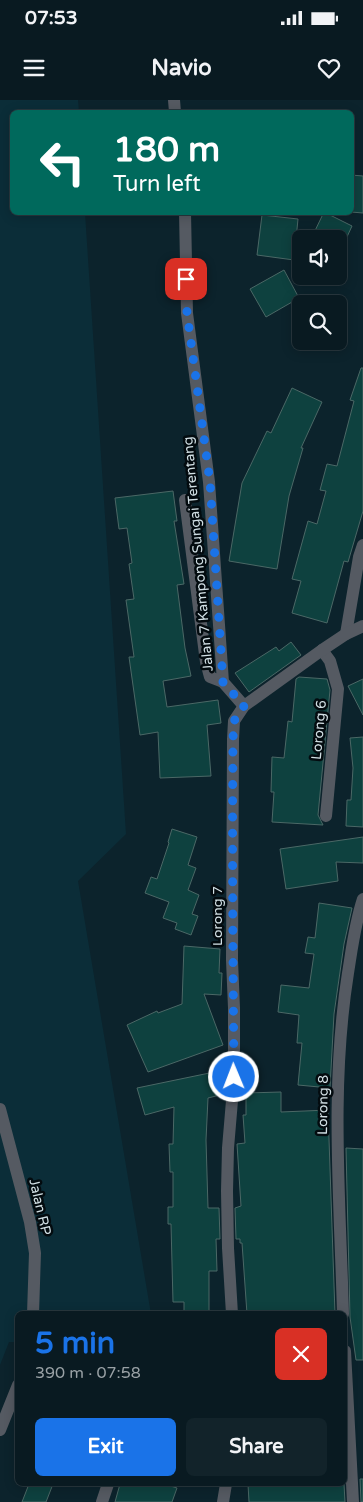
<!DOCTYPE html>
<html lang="en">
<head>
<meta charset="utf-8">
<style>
  body { margin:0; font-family:"Varela Round",sans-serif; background:#12232a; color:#f1f3f6; height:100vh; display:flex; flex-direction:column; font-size:19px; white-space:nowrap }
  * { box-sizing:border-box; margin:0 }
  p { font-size:16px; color:#99a1a5 }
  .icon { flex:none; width:28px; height:28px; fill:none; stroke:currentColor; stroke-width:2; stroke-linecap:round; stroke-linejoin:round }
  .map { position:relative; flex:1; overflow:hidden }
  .details { position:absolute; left:15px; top:1211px; width:332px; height:175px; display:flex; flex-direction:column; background:#091a21; border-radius:8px; box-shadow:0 2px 12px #0003,0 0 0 1px #29383f }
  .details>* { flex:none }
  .banner { position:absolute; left:10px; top:10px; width:344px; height:105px; border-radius:8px; box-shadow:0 2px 12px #0003,0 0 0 1px #29383f; background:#00695c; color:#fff; overflow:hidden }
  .controls { position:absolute; left:292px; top:130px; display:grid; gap:10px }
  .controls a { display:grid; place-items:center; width:55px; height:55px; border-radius:8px; background:#091a21; box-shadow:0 2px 12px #0003,0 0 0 1px #29383f; font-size:25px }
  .pin { position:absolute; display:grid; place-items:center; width:42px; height:42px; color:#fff; margin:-21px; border-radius:10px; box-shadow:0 2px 8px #0006 }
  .me { position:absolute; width:55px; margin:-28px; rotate:359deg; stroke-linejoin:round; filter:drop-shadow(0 0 4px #0008) }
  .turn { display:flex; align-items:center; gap:18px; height:105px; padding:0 20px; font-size:22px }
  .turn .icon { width:65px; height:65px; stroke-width:2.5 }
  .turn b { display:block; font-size:35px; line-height:42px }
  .round { display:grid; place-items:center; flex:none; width:52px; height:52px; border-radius:8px; background:#12232a }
  .summary { display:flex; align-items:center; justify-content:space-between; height:85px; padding:0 20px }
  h1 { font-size:30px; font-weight:800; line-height:38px; color:#1a73e8 }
  .action { display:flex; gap:10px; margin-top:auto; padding:10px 20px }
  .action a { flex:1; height:58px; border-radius:8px; background:#1a73e8; color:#fff; font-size:20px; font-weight:800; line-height:58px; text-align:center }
  .action a+a { background:#12232a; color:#f1f3f6 }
  .status { display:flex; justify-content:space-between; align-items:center; height:35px; padding:0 25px; background:#091a21; direction:ltr }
  .status svg { height:14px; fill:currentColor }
  header { display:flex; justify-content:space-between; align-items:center; height:65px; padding:0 20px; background:#091a21; font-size:22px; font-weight:800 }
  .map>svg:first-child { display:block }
</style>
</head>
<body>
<div class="status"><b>07:53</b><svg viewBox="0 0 49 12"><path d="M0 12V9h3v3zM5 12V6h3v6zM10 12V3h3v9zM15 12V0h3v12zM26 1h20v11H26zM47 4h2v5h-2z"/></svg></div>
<header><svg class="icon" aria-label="menu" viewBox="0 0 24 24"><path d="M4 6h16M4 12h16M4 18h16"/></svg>Navio<svg class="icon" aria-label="heart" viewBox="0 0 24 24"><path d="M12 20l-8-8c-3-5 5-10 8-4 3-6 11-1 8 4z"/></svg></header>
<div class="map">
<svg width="363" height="1402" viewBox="0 0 363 1402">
  <rect width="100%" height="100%" fill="#0c232c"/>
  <polygon fill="#0b2d38" points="0,0 78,0 79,12 12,12 12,112 85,113 126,734 78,781 151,1214 18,1214 17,1242 9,1242 0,1265"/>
  <g fill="#0e413f" stroke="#4b6866">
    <polygon points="351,75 363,76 363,113 351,112"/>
    <polygon points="324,112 352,126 346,139 311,139"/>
    <polygon points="262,115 298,119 294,160 257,155"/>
    <polygon points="284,170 299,198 266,217 250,189"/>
    <polygon points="361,268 363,268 363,411 348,462 344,461 327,523 292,513 301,481 292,479 308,421 317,424 326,391 320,390 327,364 337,366 354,301 350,300"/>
    <polygon points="292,288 322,302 301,348 303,348 289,396 277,469 229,461 242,383 267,331 271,333"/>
    <polygon points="173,391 177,421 174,421 184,484 177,485 185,548 191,576 163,581 167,607 218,600 221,623 207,625 211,676 160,678 158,632 140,635 129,557 134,557 126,500 134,499 129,464 132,463 127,428 119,429 115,398"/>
    <polygon points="291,542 301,555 249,592 235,573 276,547 279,551"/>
    <polygon points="299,577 327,579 330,590 318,715 323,725 272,722 274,692 271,692 272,657 284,658 288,621 292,622 296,579"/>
    <polygon points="363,579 363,615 348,586"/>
    <polygon points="363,637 363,727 346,726 347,700 351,700 353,668 350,638"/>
    <polygon points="172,729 197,737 188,765 196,768 188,790 199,795 192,814 198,816 191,835 175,829 177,823 163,818 169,802 145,793 151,777 157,779 169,743 168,742"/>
    <polygon points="363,737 363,763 336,762 338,781 286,789 280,749"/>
    <polygon points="319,803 352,808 344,844 334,914 330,988 298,985 302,943 297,943 299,915 278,912 281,885 309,888 314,854 305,853 308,837 315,838"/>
    <polygon points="184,846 220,849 219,873 222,873 221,895 204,894 223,945 148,972 127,925 157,911 158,913 182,904"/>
    <polygon points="224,970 226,980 224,994 208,998 206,1040 208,1108 219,1108 220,1139 216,1139 217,1171 209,1171 209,1214 184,1214 184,1202 173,1202 171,1124 168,1124 168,1107 173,1107 173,1072 170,1072 169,1044 173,1044 174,1007 145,1015 137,988"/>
    <polygon points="281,992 281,1012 328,1010 335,1214 247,1214 242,1143 240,1143 240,1139 236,1139 235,1108 241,1106 237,1044 245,1043 243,1015 246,1015 246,993"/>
    <polygon points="346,1048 363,1049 363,1260 356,1260 350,1217"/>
    <polygon points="360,1379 363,1379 363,1402 361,1402"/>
    <polygon points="29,1384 53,1384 46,1402 22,1402"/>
    <polygon points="120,1384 164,1384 177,1388 172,1402 115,1402"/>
    <polygon points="248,1384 344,1384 345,1402 249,1402"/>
  </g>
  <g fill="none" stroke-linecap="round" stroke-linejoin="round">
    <g stroke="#555a62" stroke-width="12">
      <polyline points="174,0 175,12"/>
      <polyline points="185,112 187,213 209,382 223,582 244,606"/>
      <polyline points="185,400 206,562 210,577 223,582"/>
      <polyline points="346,534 359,457 363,445"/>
      <polyline points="322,550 330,561 338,589 326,716"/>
      <polyline points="232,1214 228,1148 227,1091 228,1048 234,977 234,908 232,860 233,639 234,621 244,606 322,550 346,534 363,526"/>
      <path d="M 343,1214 C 340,1100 330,986 348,873 C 352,848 355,823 363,799"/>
      <polyline points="345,1251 353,1402"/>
      <polyline points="102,1402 108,1384"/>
      <polyline points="223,1402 226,1384"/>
    </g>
    <g stroke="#555a62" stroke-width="12">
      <polyline points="0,1009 30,1122 35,1153 33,1214"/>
      <polyline points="0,1330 18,1285"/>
    </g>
  </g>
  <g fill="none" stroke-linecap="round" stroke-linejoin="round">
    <path stroke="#1a73e8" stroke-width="9" stroke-dasharray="0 16.2" d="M 186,179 L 187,213 L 210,382 L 223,582 L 244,606 L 234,621 L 233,639 C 232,752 233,864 234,977"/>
  </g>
  <g text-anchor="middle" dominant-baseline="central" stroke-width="5" stroke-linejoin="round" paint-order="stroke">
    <g font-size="14" fill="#d1dfe4" stroke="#030b0f">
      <text transform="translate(198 454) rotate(-95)">Jalan 7 Kampong Sungai Terentang</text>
      <text transform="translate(319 630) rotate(-85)">Lorong 6</text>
      <text transform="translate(217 816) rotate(-90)">Lorong 7</text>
      <text transform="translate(323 1005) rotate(-89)">Lorong 8</text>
      <text transform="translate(40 1107) rotate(77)">Jalan RP</text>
    </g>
  </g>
</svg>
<div class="controls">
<a><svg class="icon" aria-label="sound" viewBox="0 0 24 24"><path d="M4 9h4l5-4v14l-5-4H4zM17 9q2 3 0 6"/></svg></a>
<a><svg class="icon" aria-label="search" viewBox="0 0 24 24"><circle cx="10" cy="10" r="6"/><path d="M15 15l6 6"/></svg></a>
</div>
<div class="pin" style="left:186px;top:179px;background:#d93025"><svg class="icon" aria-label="arrive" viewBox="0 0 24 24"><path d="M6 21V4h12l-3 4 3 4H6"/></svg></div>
<svg class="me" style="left:234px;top:977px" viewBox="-20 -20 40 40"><circle r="17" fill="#1a73e8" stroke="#fff" stroke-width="3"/><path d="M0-11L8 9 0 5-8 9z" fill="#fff"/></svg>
<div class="banner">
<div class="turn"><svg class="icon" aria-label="left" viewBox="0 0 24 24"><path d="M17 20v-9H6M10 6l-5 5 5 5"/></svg><div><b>180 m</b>Turn left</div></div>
</div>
<section class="details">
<div class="summary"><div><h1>5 min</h1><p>390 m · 07:58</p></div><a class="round" style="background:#d93025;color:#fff"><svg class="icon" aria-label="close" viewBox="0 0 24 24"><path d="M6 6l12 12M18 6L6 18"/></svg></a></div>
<div class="action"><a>Exit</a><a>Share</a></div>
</section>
</div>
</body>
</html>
